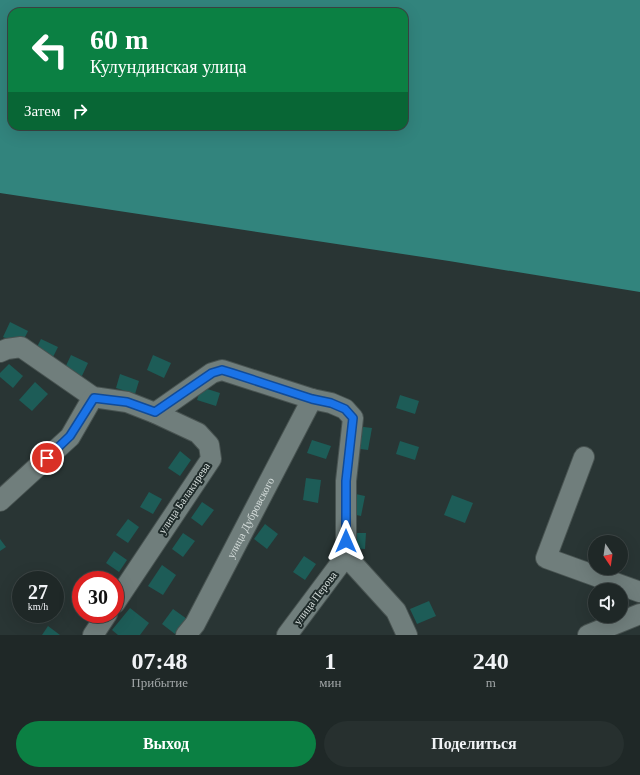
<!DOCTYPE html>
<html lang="ru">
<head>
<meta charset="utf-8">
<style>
  body { margin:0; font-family:"Times New Roman",serif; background:#27302f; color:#f1f3f6; height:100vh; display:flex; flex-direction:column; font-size:15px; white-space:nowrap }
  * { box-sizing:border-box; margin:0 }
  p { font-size:13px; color:#a1a6a7 }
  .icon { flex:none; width:22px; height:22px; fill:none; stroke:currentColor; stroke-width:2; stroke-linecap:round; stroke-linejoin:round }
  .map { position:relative; height:635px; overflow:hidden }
  .side { display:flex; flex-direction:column; background:#1f2827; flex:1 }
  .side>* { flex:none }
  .banner { position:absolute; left:8px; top:8px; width:400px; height:122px; border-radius:12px; box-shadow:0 4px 16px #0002,0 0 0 1px #3c4444; background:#0b8043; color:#fff; overflow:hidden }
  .needle { width:26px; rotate:167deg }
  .tools { position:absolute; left:588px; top:535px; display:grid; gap:8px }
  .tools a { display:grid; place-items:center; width:40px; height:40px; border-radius:50%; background:#1f2827; box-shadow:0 4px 16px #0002,0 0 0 1px #3c4444; font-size:20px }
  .speed { position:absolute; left:12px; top:571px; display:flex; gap:8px; font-size:20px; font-weight:700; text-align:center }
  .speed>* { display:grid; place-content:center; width:52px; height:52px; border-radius:50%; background:#1f2827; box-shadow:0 4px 16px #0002,0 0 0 1px #3c4444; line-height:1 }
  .speed small { font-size:10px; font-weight:400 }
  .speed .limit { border:6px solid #d22; background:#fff; color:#111 }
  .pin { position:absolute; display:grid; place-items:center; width:34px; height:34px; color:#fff; margin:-17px; border:2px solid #fff; border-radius:50%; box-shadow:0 1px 4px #0007 }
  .me { position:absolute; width:44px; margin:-22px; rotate:0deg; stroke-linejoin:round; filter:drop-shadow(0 0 3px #0008) }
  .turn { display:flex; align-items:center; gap:14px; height:84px; padding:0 16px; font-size:18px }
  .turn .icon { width:52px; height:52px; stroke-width:2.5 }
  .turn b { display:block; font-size:28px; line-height:34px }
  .then { display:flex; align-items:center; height:38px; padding:0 16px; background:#0003; gap:8px; font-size:15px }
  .eta { display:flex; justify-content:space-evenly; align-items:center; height:68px; text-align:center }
  .eta b { font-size:24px; font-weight:600; line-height:28px }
  .primary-button { display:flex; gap:8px; margin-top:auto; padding:8px 16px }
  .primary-button a { flex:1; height:46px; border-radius:24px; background:#0b8043; color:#fff; font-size:16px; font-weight:600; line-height:46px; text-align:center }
  .primary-button a+a { background:#27302f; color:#f1f3f6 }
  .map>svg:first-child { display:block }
</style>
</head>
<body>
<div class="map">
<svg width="640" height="635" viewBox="0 0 640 635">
  <rect width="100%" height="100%" fill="#293534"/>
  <path fill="#32847d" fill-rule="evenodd" d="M 0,0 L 640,0 L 640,292 L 449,261 L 0,193 ZM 12,12 L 404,12 L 404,126 L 12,126 Z"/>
  <g fill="#1d5c57">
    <polygon points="10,322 28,331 21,345 3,337"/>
    <polygon points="41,339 58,347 51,361 34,353"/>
    <polygon points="71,355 88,363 81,378 64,370"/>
    <polygon points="153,355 171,363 164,378 147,370"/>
    <polygon points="9,364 23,376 13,388 0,377 0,373"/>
    <polygon points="120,374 139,381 135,394 116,388"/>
    <polygon points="35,382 48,394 32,411 19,400"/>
    <polygon points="201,387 220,393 216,406 197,400"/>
    <polygon points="400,395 419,401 415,414 396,408"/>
    <polygon points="356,426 372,428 368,450 353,448"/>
    <polygon points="312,440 331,446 326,459 307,453"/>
    <polygon points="400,441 419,447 415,460 396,454"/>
    <polygon points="180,451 191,460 180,476 168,468"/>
    <polygon points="306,478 321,480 318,503 303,500"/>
    <polygon points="149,492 162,499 153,514 140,507"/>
    <polygon points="351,493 365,496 361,516 347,513"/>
    <polygon points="452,495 473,503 465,523 444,515"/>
    <polygon points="202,502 214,510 202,526 191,518"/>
    <polygon points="128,519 139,527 128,543 116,535"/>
    <polygon points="265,524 278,534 267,549 254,539"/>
    <polygon points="183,533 195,541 183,557 172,549"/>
    <polygon points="350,533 366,533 365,549 349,548"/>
    <polygon points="0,539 6,547 0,551"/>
    <polygon points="114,551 127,560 119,572 106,563"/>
    <polygon points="304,556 316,564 305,580 293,572"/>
    <polygon points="162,565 176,575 163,595 148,586"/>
    <polygon points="429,601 436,616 417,624 410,609"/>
    <polygon points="130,608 149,623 140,635 118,635 112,630"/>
    <polygon points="173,609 187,619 175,634 162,624"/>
    <polygon points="48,626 60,635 42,635"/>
  </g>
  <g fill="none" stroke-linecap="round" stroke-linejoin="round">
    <defs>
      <g id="minor">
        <polyline points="0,352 7,349 21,347 93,397 127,402 155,413 198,433 209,445 211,459 115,603"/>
        <polyline points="155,413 212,373 222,370 312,399 331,403 345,409 353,418 346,481 346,556 287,635"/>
        <polyline points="584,457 546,558 640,592"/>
        <polyline points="0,501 70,437 93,397"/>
        <polyline points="346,556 396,611 407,635"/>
        <polyline points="93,635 107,614"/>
        <path id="s1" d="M 186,635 L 195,624 L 312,399"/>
        <polyline points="588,635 640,614"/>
      </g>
    </defs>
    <use href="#minor" stroke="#485351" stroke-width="22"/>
    <use href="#minor" stroke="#707e7c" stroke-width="20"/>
  </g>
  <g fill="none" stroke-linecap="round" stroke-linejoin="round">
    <defs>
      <polyline id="route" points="47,458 70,436 94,398 127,402 155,412 212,373 222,370 232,373 312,399 331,403 345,409 353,418 346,481 346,541"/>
    </defs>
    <use href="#route" stroke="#114b97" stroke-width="10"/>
    <use href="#route" stroke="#1a73e8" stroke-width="7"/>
  </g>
  <g text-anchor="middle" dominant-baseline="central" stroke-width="4" stroke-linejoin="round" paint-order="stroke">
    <g font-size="11" fill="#d6dedc" stroke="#1f2b2a">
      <text transform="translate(184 498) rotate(-56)">улица Балакирева</text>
      <text stroke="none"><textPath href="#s1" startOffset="134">улица Дубровского</textPath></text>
      <text transform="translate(315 598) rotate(-53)">улица Перова</text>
    </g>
  </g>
</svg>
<div class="tools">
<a><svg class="needle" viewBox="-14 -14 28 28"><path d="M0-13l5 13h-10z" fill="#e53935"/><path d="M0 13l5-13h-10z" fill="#a1a6a7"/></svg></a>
<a><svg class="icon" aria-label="sound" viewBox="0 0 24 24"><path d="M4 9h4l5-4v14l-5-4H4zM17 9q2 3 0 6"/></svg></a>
</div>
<div class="speed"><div>27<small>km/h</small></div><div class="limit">30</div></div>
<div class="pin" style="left:47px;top:458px;background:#d93025"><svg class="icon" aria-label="arrive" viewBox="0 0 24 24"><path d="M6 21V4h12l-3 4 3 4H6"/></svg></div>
<svg class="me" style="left:346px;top:541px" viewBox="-20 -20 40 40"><path d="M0-17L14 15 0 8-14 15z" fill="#1a73e8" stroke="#fff" stroke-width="4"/></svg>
<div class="banner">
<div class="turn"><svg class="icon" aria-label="left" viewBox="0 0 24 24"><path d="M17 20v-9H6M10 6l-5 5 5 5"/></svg><div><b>60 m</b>Кулундинская улица</div></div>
<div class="then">Затем<svg class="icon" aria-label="right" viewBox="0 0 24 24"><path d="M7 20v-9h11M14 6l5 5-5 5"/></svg></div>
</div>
</div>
<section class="side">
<div class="eta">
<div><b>07:48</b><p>Прибытие</p></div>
<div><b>1</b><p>мин</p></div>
<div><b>240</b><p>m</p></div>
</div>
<div class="primary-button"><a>Выход</a><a>Поделиться</a></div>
</section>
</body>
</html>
